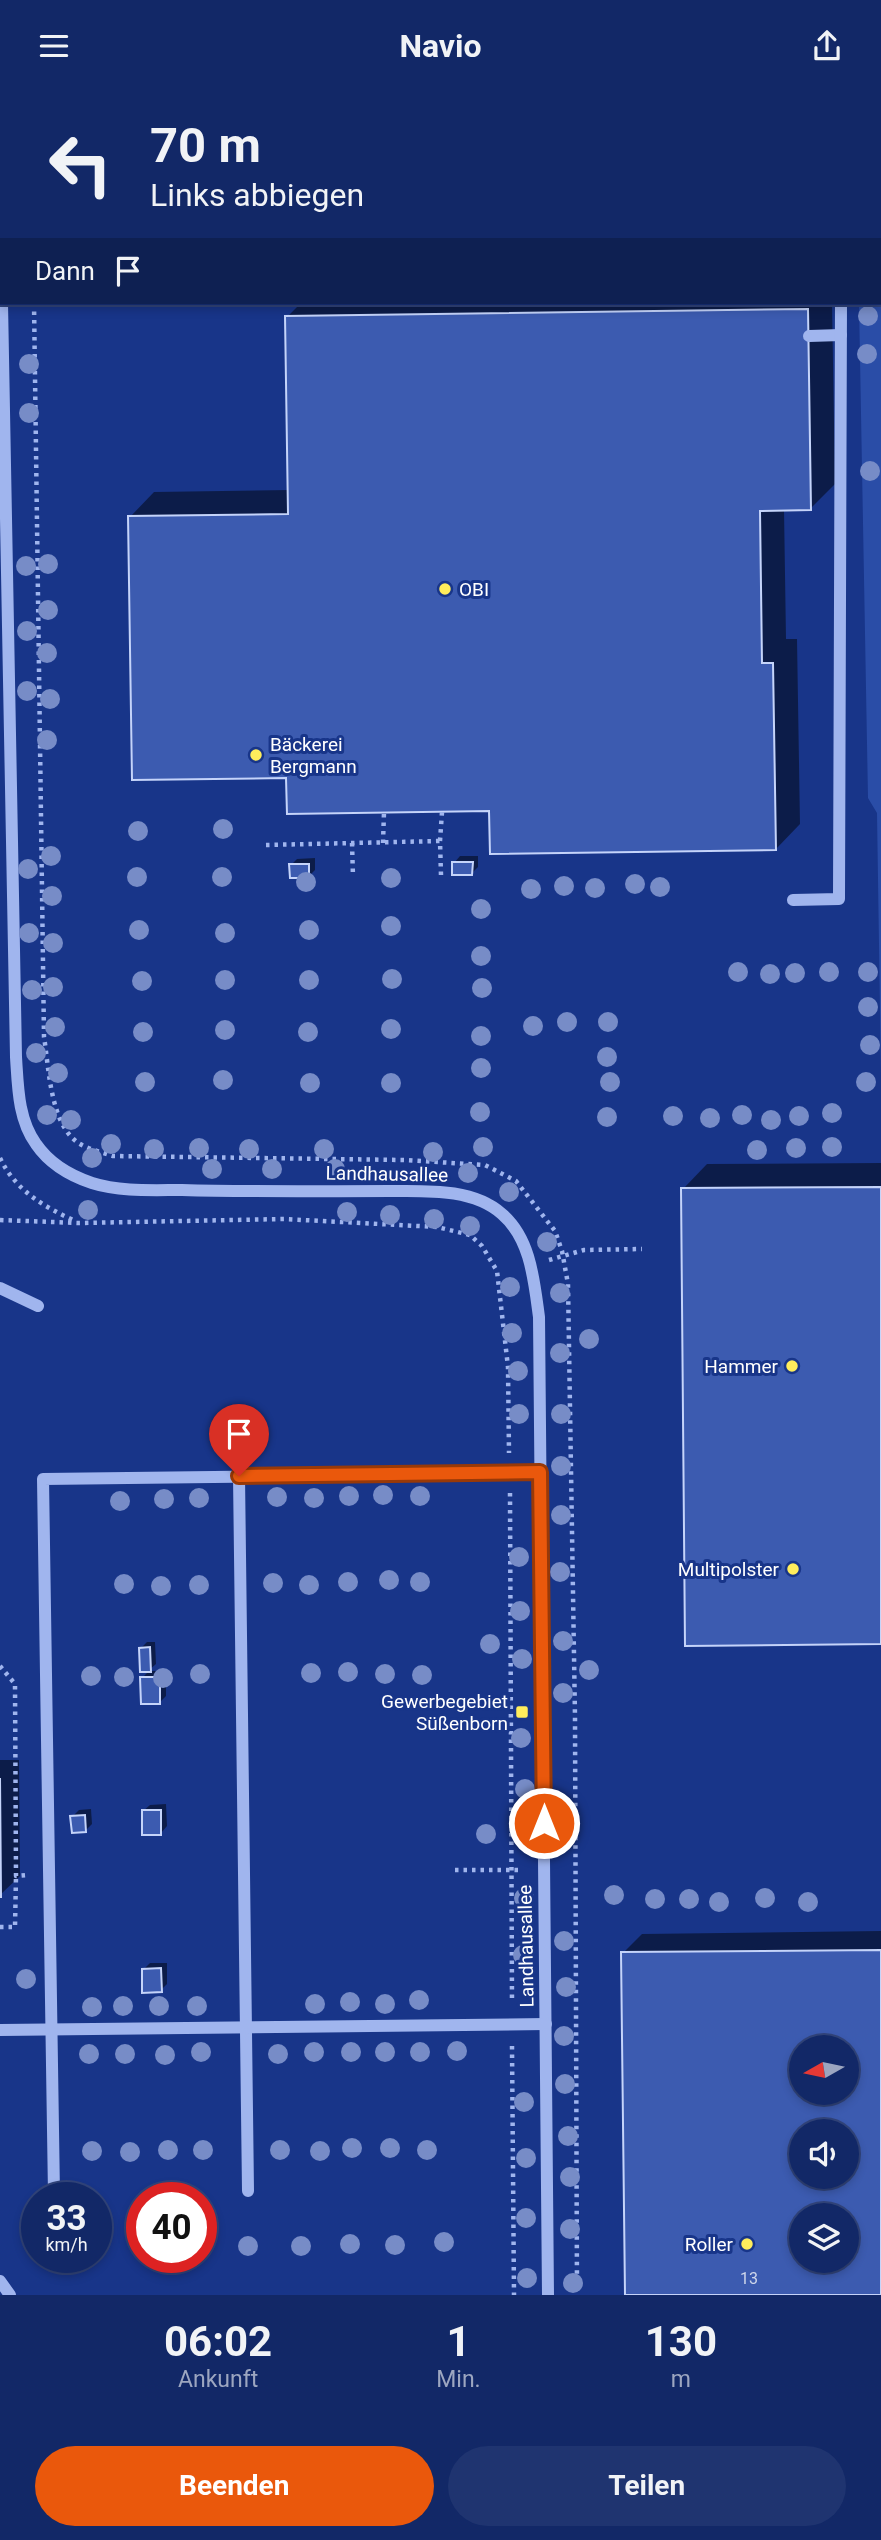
<!DOCTYPE html>
<html lang="de">
<head>
<meta charset="utf-8">
<style>
  body { margin:0; font-family:Roboto,sans-serif; background:#1f3470; color:#f1f3f6; height:100vh; display:flex; flex-direction:column; font-size:26px; white-space:nowrap }
  * { box-sizing:border-box; margin:0 }
  p { font-size:23px; color:#9ca6c0 }
  .icon { flex:none; width:38px; height:38px; fill:none; stroke:currentColor; stroke-width:2; stroke-linecap:round; stroke-linejoin:round }
  .map { position:relative; height:2204px; overflow:hidden }
  .details { display:flex; flex-direction:column; background:#122867; flex:1 }
  .details>* { flex:none }
  .banner { position:absolute; left:0px; top:0px; width:882px; height:214px; box-shadow:0 4px 10px #0003,0 0 0 2px #31447b; background:#122867; color:#f1f3f6; overflow:hidden }
  .needle { width:46px; rotate:261deg }
  .fabs { position:absolute; left:789px; top:1944px; display:grid; gap:14px }
  .fabs a { display:grid; place-items:center; width:70px; height:70px; border-radius:50%; background:#122867; box-shadow:0 4px 10px #0003,0 0 0 2px #31447b; font-size:35px }
  .speed { position:absolute; left:21px; top:2091px; display:flex; gap:14px; font-size:35px; font-weight:700; text-align:center }
  .speed>* { display:grid; place-content:center; width:91px; height:91px; border-radius:50%; background:#122867; box-shadow:0 4px 10px #0003,0 0 0 2px #31447b; line-height:1 }
  .speed small { font-size:18px; font-weight:400 }
  .speed .limit { border:10px solid #d22; background:#fff; color:#111 }
  .pin { position:absolute; display:grid; place-items:center; width:60px; height:60px; color:#fff; margin:-72px -30px; border-radius:50% 50% 50% 0; rotate:-45deg; box-shadow:0 0 7px #0007 }
  .pin .icon { rotate:45deg }
  .me { position:absolute; width:77px; margin:-38px; rotate:0deg; stroke-linejoin:round; filter:drop-shadow(0 0 5px #0008) }
  .turn { display:flex; align-items:center; gap:24px; height:147px; padding:0 35px; font-size:32px }
  .turn .icon { width:91px; height:91px; stroke-width:2.5 }
  .turn b { display:block; font-size:49px; line-height:60px }
  .then { display:flex; align-items:center; height:66px; padding:0 35px; background:#0003; gap:14px; font-size:26px }
  .eta { display:flex; justify-content:space-evenly; align-items:center; height:119px; text-align:center }
  .eta b { font-size:42px; font-weight:700; line-height:49px }
  .action { display:flex; gap:14px; margin-top:auto; padding:14px 35px }
  .action a { flex:1; height:80px; border-radius:42px; background:#ea580c; color:#fff; font-size:28px; font-weight:700; line-height:80px; text-align:center }
  .action a+a { background:#1f3470; color:#f1f3f6 }
  header { display:flex; justify-content:space-between; align-items:center; height:91px; padding:0 35px; background:#122867; font-size:32px; font-weight:700 }
  .map>svg:first-child { display:block }
</style>
</head>
<body>
<header><svg class="icon" aria-label="menu" viewBox="0 0 24 24"><path d="M4 6h16M4 12h16M4 18h16"/></svg>Navio<svg class="icon" aria-label="share" viewBox="0 0 24 24"><path d="M12 15V3M7 8l5-5 5 5M5 13v7h14v-7"/></svg></header>
<div class="map">
<svg width="881" height="2204" viewBox="0 0 881 2204">
  <rect width="100%" height="100%" fill="#183589"/>
  <polygon fill="#2a4da7" points="828,0 881,0 881,985 877,722 868,707 859,212 880,212 880,2"/>
  <g fill="#0007" fill-rule="evenodd">
    <polygon points="301,212 832,212 835,393 811,417 784,418 786,548 797,548 800,733 776,758 491,718 288,685 130,426 154,401 290,399 287,226"/>
    <polygon points="460,765 478,765 478,776 472,782 454,772"/>
    <polygon points="315,767 315,779 309,785 291,774 297,768"/>
    <polygon points="881,1072 881,1551 683,1098 707,1073"/>
    <polygon points="147,1551 155,1551 156,1573 148,1580 166,1580 166,1605 160,1611 142,1587 150,1579 141,1557"/>
    <polygon points="0,1669 19,1669 20,1785 0,1804"/>
    <polygon points="166,1713 167,1735 161,1742 143,1720 150,1714"/>
    <polygon points="91,1718 92,1733 85,1740 72,1726 79,1719"/>
    <path d="M 881,1840 L 881,2204 L 627,2203 L 623,1862 L 642,1843 ZM 802,1956 L 847,1956 L 847,2002 L 802,2002 ZM 802,2040 L 847,2040 L 847,2086 L 802,2086 ZM 802,2124 L 847,2124 L 847,2170 L 802,2170 Z"/>
    <polygon points="150,1872 167,1872 167,1893 161,1899 143,1879"/>
  </g>
  <g fill="#3c5bb0" stroke="#c5d4fa" stroke-width="2" fill-rule="evenodd">
    <polygon points="808,218 811,419 760,420 762,572 773,572 776,759 490,763 489,720 287,723 286,687 132,689 128,425 288,423 285,225"/>
    <polygon points="452,771 473,771 472,784 452,784"/>
    <polygon points="289,773 309,773 309,787 290,787"/>
    <polygon points="881,1096 881,1553 685,1555 681,1097"/>
    <polygon points="150,1556 151,1581 140,1581 139,1557"/>
    <polygon points="140,1586 160,1586 160,1613 141,1613"/>
    <polygon points="0,1687 1,1806 0,1806"/>
    <rect x="142" y="1719" width="19" height="25"/>
    <polygon points="85,1724 86,1741 72,1742 70,1725"/>
    <path d="M 881,1859 L 881,2204 L 625,2204 L 621,1861 ZM 802,1956 L 847,1956 L 847,2002 L 802,2002 ZM 802,2040 L 847,2040 L 847,2086 L 802,2086 ZM 802,2124 L 847,2124 L 847,2170 L 802,2170 Z"/>
    <polygon points="161,1877 162,1901 142,1902 142,1878"/>
  </g>
  <g fill="none" stroke-linecap="round" stroke-linejoin="round">
    <g stroke="#a0b5ee" stroke-width="4.5" stroke-dasharray="3.5 5" stroke-linecap="butt">
      <polyline points="32,0 32,2"/>
      <path d="M 34,212 L 44,946 C 49,977 50,1031 77,1051 C 87,1058 101,1061 113,1065 L 404,1069 L 485,1074 L 516,1090 L 555,1140 L 562,1160 L 568,1193 L 575,1626 L 577,2204"/>
      <polyline points="352,752 353,786"/>
      <polyline points="383,752 384,721"/>
      <polyline points="266,754 440,750"/>
      <polyline points="441,784 440,750 442,721"/>
      <path d="M 0,1067 C 16,1100 43,1115 75,1130"/>
      <polyline points="0,1129 79,1132 284,1128 437,1136 470,1144 482,1155 497,1180 508,1276 509,1362"/>
      <polyline points="549,1169 584,1159 642,1158"/>
      <polyline points="510,1402 512,1911"/>
      <polyline points="0,1575 15,1593 16,1785 27,1784"/>
      <polyline points="455,1779 522,1779"/>
      <polyline points="0,1836 15,1836 16,1785"/>
      <polyline points="512,1955 514,2204"/>
    </g>
    <g stroke="#a0b5ee" stroke-width="12">
      <polyline points="636,0 673,0"/>
      <polyline points="781,0 797,2"/>
      <polyline points="481,2 483,0"/>
      <polyline points="609,2 610,0"/>
      <polyline points="0,6 2,6"/>
      <polyline points="0,47 2,192"/>
      <path d="M 2,212 L 16,966 C 18,996 18,1028 36,1053 C 49,1072 71,1085 92,1092 C 120,1101 153,1099 182,1099 C 251,1101 320,1100 390,1100 C 426,1100 473,1097 502,1123 C 531,1148 534,1190 539,1226 L 548,2204"/>
      <polyline points="809,245 841,244"/>
      <polyline points="793,809 839,808 841,212"/>
      <polyline points="0,1197 38,1215"/>
      <polyline points="239,1385 248,2100"/>
      <polyline points="0,1939 546,1933"/>
      <polyline points="54,2104 43,1388 540,1382"/>
      <polyline points="0,2190 10,2204"/>
    </g>
  </g>
  <g fill="#778cc7">
    <circle cx="868" cy="225" r="10"/>
    <circle cx="867" cy="263" r="10"/>
    <circle cx="29" cy="273" r="10"/>
    <circle cx="29" cy="322" r="10"/>
    <circle cx="870" cy="380" r="10"/>
    <circle cx="48" cy="473" r="10"/>
    <circle cx="26" cy="475" r="10"/>
    <circle cx="48" cy="519" r="10"/>
    <circle cx="27" cy="540" r="10"/>
    <circle cx="47" cy="562" r="10"/>
    <circle cx="27" cy="600" r="10"/>
    <circle cx="50" cy="608" r="10"/>
    <circle cx="47" cy="649" r="10"/>
    <circle cx="223" cy="738" r="10"/>
    <circle cx="138" cy="740" r="10"/>
    <circle cx="51" cy="765" r="10"/>
    <circle cx="28" cy="778" r="10"/>
    <circle cx="137" cy="786" r="10"/>
    <circle cx="222" cy="786" r="10"/>
    <circle cx="391" cy="787" r="10"/>
    <circle cx="306" cy="791" r="10"/>
    <circle cx="635" cy="793" r="10"/>
    <circle cx="564" cy="795" r="10"/>
    <circle cx="660" cy="796" r="10"/>
    <circle cx="595" cy="797" r="10"/>
    <circle cx="531" cy="798" r="10"/>
    <circle cx="52" cy="805" r="10"/>
    <circle cx="481" cy="818" r="10"/>
    <circle cx="391" cy="835" r="10"/>
    <circle cx="139" cy="839" r="10"/>
    <circle cx="309" cy="839" r="10"/>
    <circle cx="29" cy="842" r="10"/>
    <circle cx="225" cy="842" r="10"/>
    <circle cx="53" cy="852" r="10"/>
    <circle cx="481" cy="865" r="10"/>
    <circle cx="738" cy="881" r="10"/>
    <circle cx="829" cy="881" r="10"/>
    <circle cx="868" cy="881" r="10"/>
    <circle cx="795" cy="882" r="10"/>
    <circle cx="770" cy="883" r="10"/>
    <circle cx="392" cy="888" r="10"/>
    <circle cx="225" cy="889" r="10"/>
    <circle cx="309" cy="889" r="10"/>
    <circle cx="142" cy="890" r="10"/>
    <circle cx="53" cy="896" r="10"/>
    <circle cx="482" cy="897" r="10"/>
    <circle cx="32" cy="899" r="10"/>
    <circle cx="868" cy="916" r="10"/>
    <circle cx="567" cy="931" r="10"/>
    <circle cx="608" cy="931" r="10"/>
    <circle cx="533" cy="935" r="10"/>
    <circle cx="55" cy="936" r="10"/>
    <circle cx="391" cy="938" r="10"/>
    <circle cx="225" cy="939" r="10"/>
    <circle cx="143" cy="941" r="10"/>
    <circle cx="308" cy="941" r="10"/>
    <circle cx="481" cy="945" r="10"/>
    <circle cx="870" cy="954" r="10"/>
    <circle cx="36" cy="962" r="10"/>
    <circle cx="607" cy="966" r="10"/>
    <circle cx="481" cy="977" r="10"/>
    <circle cx="58" cy="982" r="10"/>
    <circle cx="223" cy="989" r="10"/>
    <circle cx="145" cy="991" r="10"/>
    <circle cx="610" cy="991" r="10"/>
    <circle cx="866" cy="991" r="10"/>
    <circle cx="310" cy="992" r="10"/>
    <circle cx="391" cy="992" r="10"/>
    <circle cx="480" cy="1021" r="10"/>
    <circle cx="832" cy="1022" r="10"/>
    <circle cx="47" cy="1024" r="10"/>
    <circle cx="742" cy="1024" r="10"/>
    <circle cx="673" cy="1025" r="10"/>
    <circle cx="799" cy="1025" r="10"/>
    <circle cx="607" cy="1026" r="10"/>
    <circle cx="710" cy="1027" r="10"/>
    <circle cx="71" cy="1029" r="10"/>
    <circle cx="771" cy="1029" r="10"/>
    <circle cx="111" cy="1053" r="10"/>
    <circle cx="483" cy="1056" r="10"/>
    <circle cx="832" cy="1056" r="10"/>
    <circle cx="199" cy="1057" r="10"/>
    <circle cx="796" cy="1057" r="10"/>
    <circle cx="154" cy="1058" r="10"/>
    <circle cx="249" cy="1058" r="10"/>
    <circle cx="324" cy="1058" r="10"/>
    <circle cx="757" cy="1059" r="10"/>
    <circle cx="433" cy="1061" r="10"/>
    <circle cx="92" cy="1067" r="10"/>
    <circle cx="212" cy="1078" r="10"/>
    <circle cx="272" cy="1078" r="10"/>
    <circle cx="335" cy="1078" r="10"/>
    <circle cx="468" cy="1082" r="10"/>
    <circle cx="509" cy="1101" r="10"/>
    <circle cx="88" cy="1119" r="10"/>
    <circle cx="347" cy="1121" r="10"/>
    <circle cx="390" cy="1124" r="10"/>
    <circle cx="434" cy="1128" r="10"/>
    <circle cx="470" cy="1135" r="10"/>
    <circle cx="547" cy="1151" r="10"/>
    <circle cx="510" cy="1196" r="10"/>
    <circle cx="560" cy="1202" r="10"/>
    <circle cx="512" cy="1242" r="10"/>
    <circle cx="589" cy="1248" r="10"/>
    <circle cx="560" cy="1262" r="10"/>
    <circle cx="518" cy="1280" r="10"/>
    <circle cx="519" cy="1323" r="10"/>
    <circle cx="561" cy="1323" r="10"/>
    <circle cx="561" cy="1375" r="10"/>
    <circle cx="383" cy="1404" r="10"/>
    <circle cx="349" cy="1405" r="10"/>
    <circle cx="420" cy="1405" r="10"/>
    <circle cx="277" cy="1406" r="10"/>
    <circle cx="199" cy="1407" r="10"/>
    <circle cx="314" cy="1407" r="10"/>
    <circle cx="164" cy="1408" r="10"/>
    <circle cx="120" cy="1410" r="10"/>
    <circle cx="561" cy="1424" r="10"/>
    <circle cx="519" cy="1466" r="10"/>
    <circle cx="560" cy="1481" r="10"/>
    <circle cx="389" cy="1489" r="10"/>
    <circle cx="348" cy="1491" r="10"/>
    <circle cx="420" cy="1491" r="10"/>
    <circle cx="273" cy="1492" r="10"/>
    <circle cx="124" cy="1493" r="10"/>
    <circle cx="199" cy="1494" r="10"/>
    <circle cx="309" cy="1494" r="10"/>
    <circle cx="161" cy="1495" r="10"/>
    <circle cx="520" cy="1520" r="10"/>
    <circle cx="563" cy="1550" r="10"/>
    <circle cx="490" cy="1553" r="10"/>
    <circle cx="522" cy="1568" r="10"/>
    <circle cx="589" cy="1579" r="10"/>
    <circle cx="348" cy="1581" r="10"/>
    <circle cx="311" cy="1582" r="10"/>
    <circle cx="200" cy="1583" r="10"/>
    <circle cx="385" cy="1583" r="10"/>
    <circle cx="422" cy="1584" r="10"/>
    <circle cx="91" cy="1585" r="10"/>
    <circle cx="124" cy="1586" r="10"/>
    <circle cx="163" cy="1587" r="10"/>
    <circle cx="563" cy="1602" r="10"/>
    <circle cx="521" cy="1647" r="10"/>
    <circle cx="525" cy="1698" r="10"/>
    <circle cx="486" cy="1743" r="10"/>
    <circle cx="523" cy="1746" r="10"/>
    <circle cx="614" cy="1804" r="10"/>
    <circle cx="524" cy="1807" r="10"/>
    <circle cx="765" cy="1807" r="10"/>
    <circle cx="655" cy="1808" r="10"/>
    <circle cx="689" cy="1808" r="10"/>
    <circle cx="719" cy="1811" r="10"/>
    <circle cx="808" cy="1811" r="10"/>
    <circle cx="564" cy="1850" r="10"/>
    <circle cx="523" cy="1864" r="10"/>
    <circle cx="26" cy="1888" r="10"/>
    <circle cx="566" cy="1896" r="10"/>
    <circle cx="419" cy="1909" r="10"/>
    <circle cx="350" cy="1911" r="10"/>
    <circle cx="315" cy="1913" r="10"/>
    <circle cx="385" cy="1913" r="10"/>
    <circle cx="123" cy="1915" r="10"/>
    <circle cx="159" cy="1915" r="10"/>
    <circle cx="197" cy="1915" r="10"/>
    <circle cx="92" cy="1916" r="10"/>
    <circle cx="564" cy="1945" r="10"/>
    <circle cx="457" cy="1960" r="10"/>
    <circle cx="201" cy="1961" r="10"/>
    <circle cx="314" cy="1961" r="10"/>
    <circle cx="351" cy="1961" r="10"/>
    <circle cx="385" cy="1961" r="10"/>
    <circle cx="420" cy="1961" r="10"/>
    <circle cx="89" cy="1963" r="10"/>
    <circle cx="125" cy="1963" r="10"/>
    <circle cx="278" cy="1963" r="10"/>
    <circle cx="165" cy="1964" r="10"/>
    <circle cx="565" cy="1993" r="10"/>
    <circle cx="524" cy="2011" r="10"/>
    <circle cx="568" cy="2045" r="10"/>
    <circle cx="352" cy="2057" r="10"/>
    <circle cx="390" cy="2057" r="10"/>
    <circle cx="168" cy="2059" r="10"/>
    <circle cx="203" cy="2059" r="10"/>
    <circle cx="280" cy="2059" r="10"/>
    <circle cx="427" cy="2059" r="10"/>
    <circle cx="92" cy="2060" r="10"/>
    <circle cx="320" cy="2060" r="10"/>
    <circle cx="130" cy="2061" r="10"/>
    <circle cx="526" cy="2067" r="10"/>
    <circle cx="570" cy="2086" r="10"/>
    <circle cx="526" cy="2127" r="10"/>
    <circle cx="570" cy="2138" r="10"/>
    <circle cx="444" cy="2151" r="10"/>
    <circle cx="350" cy="2153" r="10"/>
    <circle cx="395" cy="2154" r="10"/>
    <circle cx="248" cy="2155" r="10"/>
    <circle cx="301" cy="2155" r="10"/>
    <circle cx="527" cy="2187" r="10"/>
    <circle cx="573" cy="2192" r="10"/>
  </g>
  <g fill="none" stroke-linecap="round" stroke-linejoin="round">
    <defs>
      <polyline id="route" points="239,1385 540,1381 544,1732"/>
    </defs>
    <use href="#route" stroke="#983908" stroke-width="18"/>
    <use href="#route" stroke="#ea580c" stroke-width="12"/>
  </g>
  <g fill="#ffed5c" stroke="#183589" stroke-width="2.5">
    <circle cx="445" cy="498" r="7"/>
    <circle cx="256" cy="664" r="7"/>
    <circle cx="792" cy="1275" r="7"/>
    <circle cx="793" cy="1478" r="7"/>
    <rect x="515" y="1614" width="14" height="14" rx="3.5"/>
    <circle cx="747" cy="2153" r="7"/>
  </g>
  <g text-anchor="middle" dominant-baseline="central" stroke-width="6" stroke-linejoin="round" paint-order="stroke">
    <g font-size="16" fill="#ced6eb">
      <text x="749" y="2187">13</text>
    </g>
    <g font-size="19" fill="#fff" stroke="#183589" text-anchor="end">
      <text x="459" y="498" text-anchor="start">OBI</text>
      <text x="270" y="653" text-anchor="start">Bäckerei<tspan x="270" dy="22">Bergmann</tspan></text>
      <text x="778" y="1275">Hammer</text>
      <text x="779" y="1478">Multipolster</text>
      <text x="508" y="1610">Gewerbegebiet<tspan x="508" dy="22">Süßenborn</tspan></text>
      <text x="733" y="2153">Roller</text>
    </g>
    <g font-size="19" fill="#fff" stroke="#183589">
      <text transform="translate(387 1083) rotate(1)">Landhausallee</text>
      <text transform="translate(526 1855) rotate(-91)">Landhausallee</text>
    </g>
  </g>
</svg>
<div class="fabs">
<a><svg class="needle" viewBox="-14 -14 28 28"><path d="M0-13l5 13h-10z" fill="#e53935"/><path d="M0 13l5-13h-10z" fill="#9ca6c0"/></svg></a>
<a><svg class="icon" aria-label="sound" viewBox="0 0 24 24"><path d="M4 9h4l5-4v14l-5-4H4zM17 9q2 3 0 6"/></svg></a>
<a><svg class="icon" aria-label="layers" viewBox="0 0 24 24"><path d="M12 4l9 5-9 5-9-5zM3 14l9 5 9-5"/></svg></a>
</div>
<div class="speed"><div>33<small>km/h</small></div><div class="limit">40</div></div>
<div class="pin" style="left:239px;top:1385px;background:#d93025"><svg class="icon" aria-label="arrive" viewBox="0 0 24 24"><path d="M6 21V4h12l-3 4 3 4H6"/></svg></div>
<svg class="me" style="left:544px;top:1732px" viewBox="-20 -20 40 40"><circle r="17" fill="#ea580c" stroke="#fff" stroke-width="3"/><path d="M0-11L8 9 0 5-8 9z" fill="#fff"/></svg>
<div class="banner">
<div class="turn"><svg class="icon" aria-label="left" viewBox="0 0 24 24"><path d="M17 20v-9H6M10 6l-5 5 5 5"/></svg><div><b>70 m</b>Links abbiegen</div></div>
<div class="then">Dann<svg class="icon" aria-label="arrive" viewBox="0 0 24 24"><path d="M6 21V4h12l-3 4 3 4H6"/></svg></div>
</div>
</div>
<section class="details">
<div class="eta">
<div><b>06:02</b><p>Ankunft</p></div>
<div><b>1</b><p>Min.</p></div>
<div><b>130</b><p>m</p></div>
</div>
<div class="action"><a>Beenden</a><a>Teilen</a></div>
</section>
</body>
</html>
